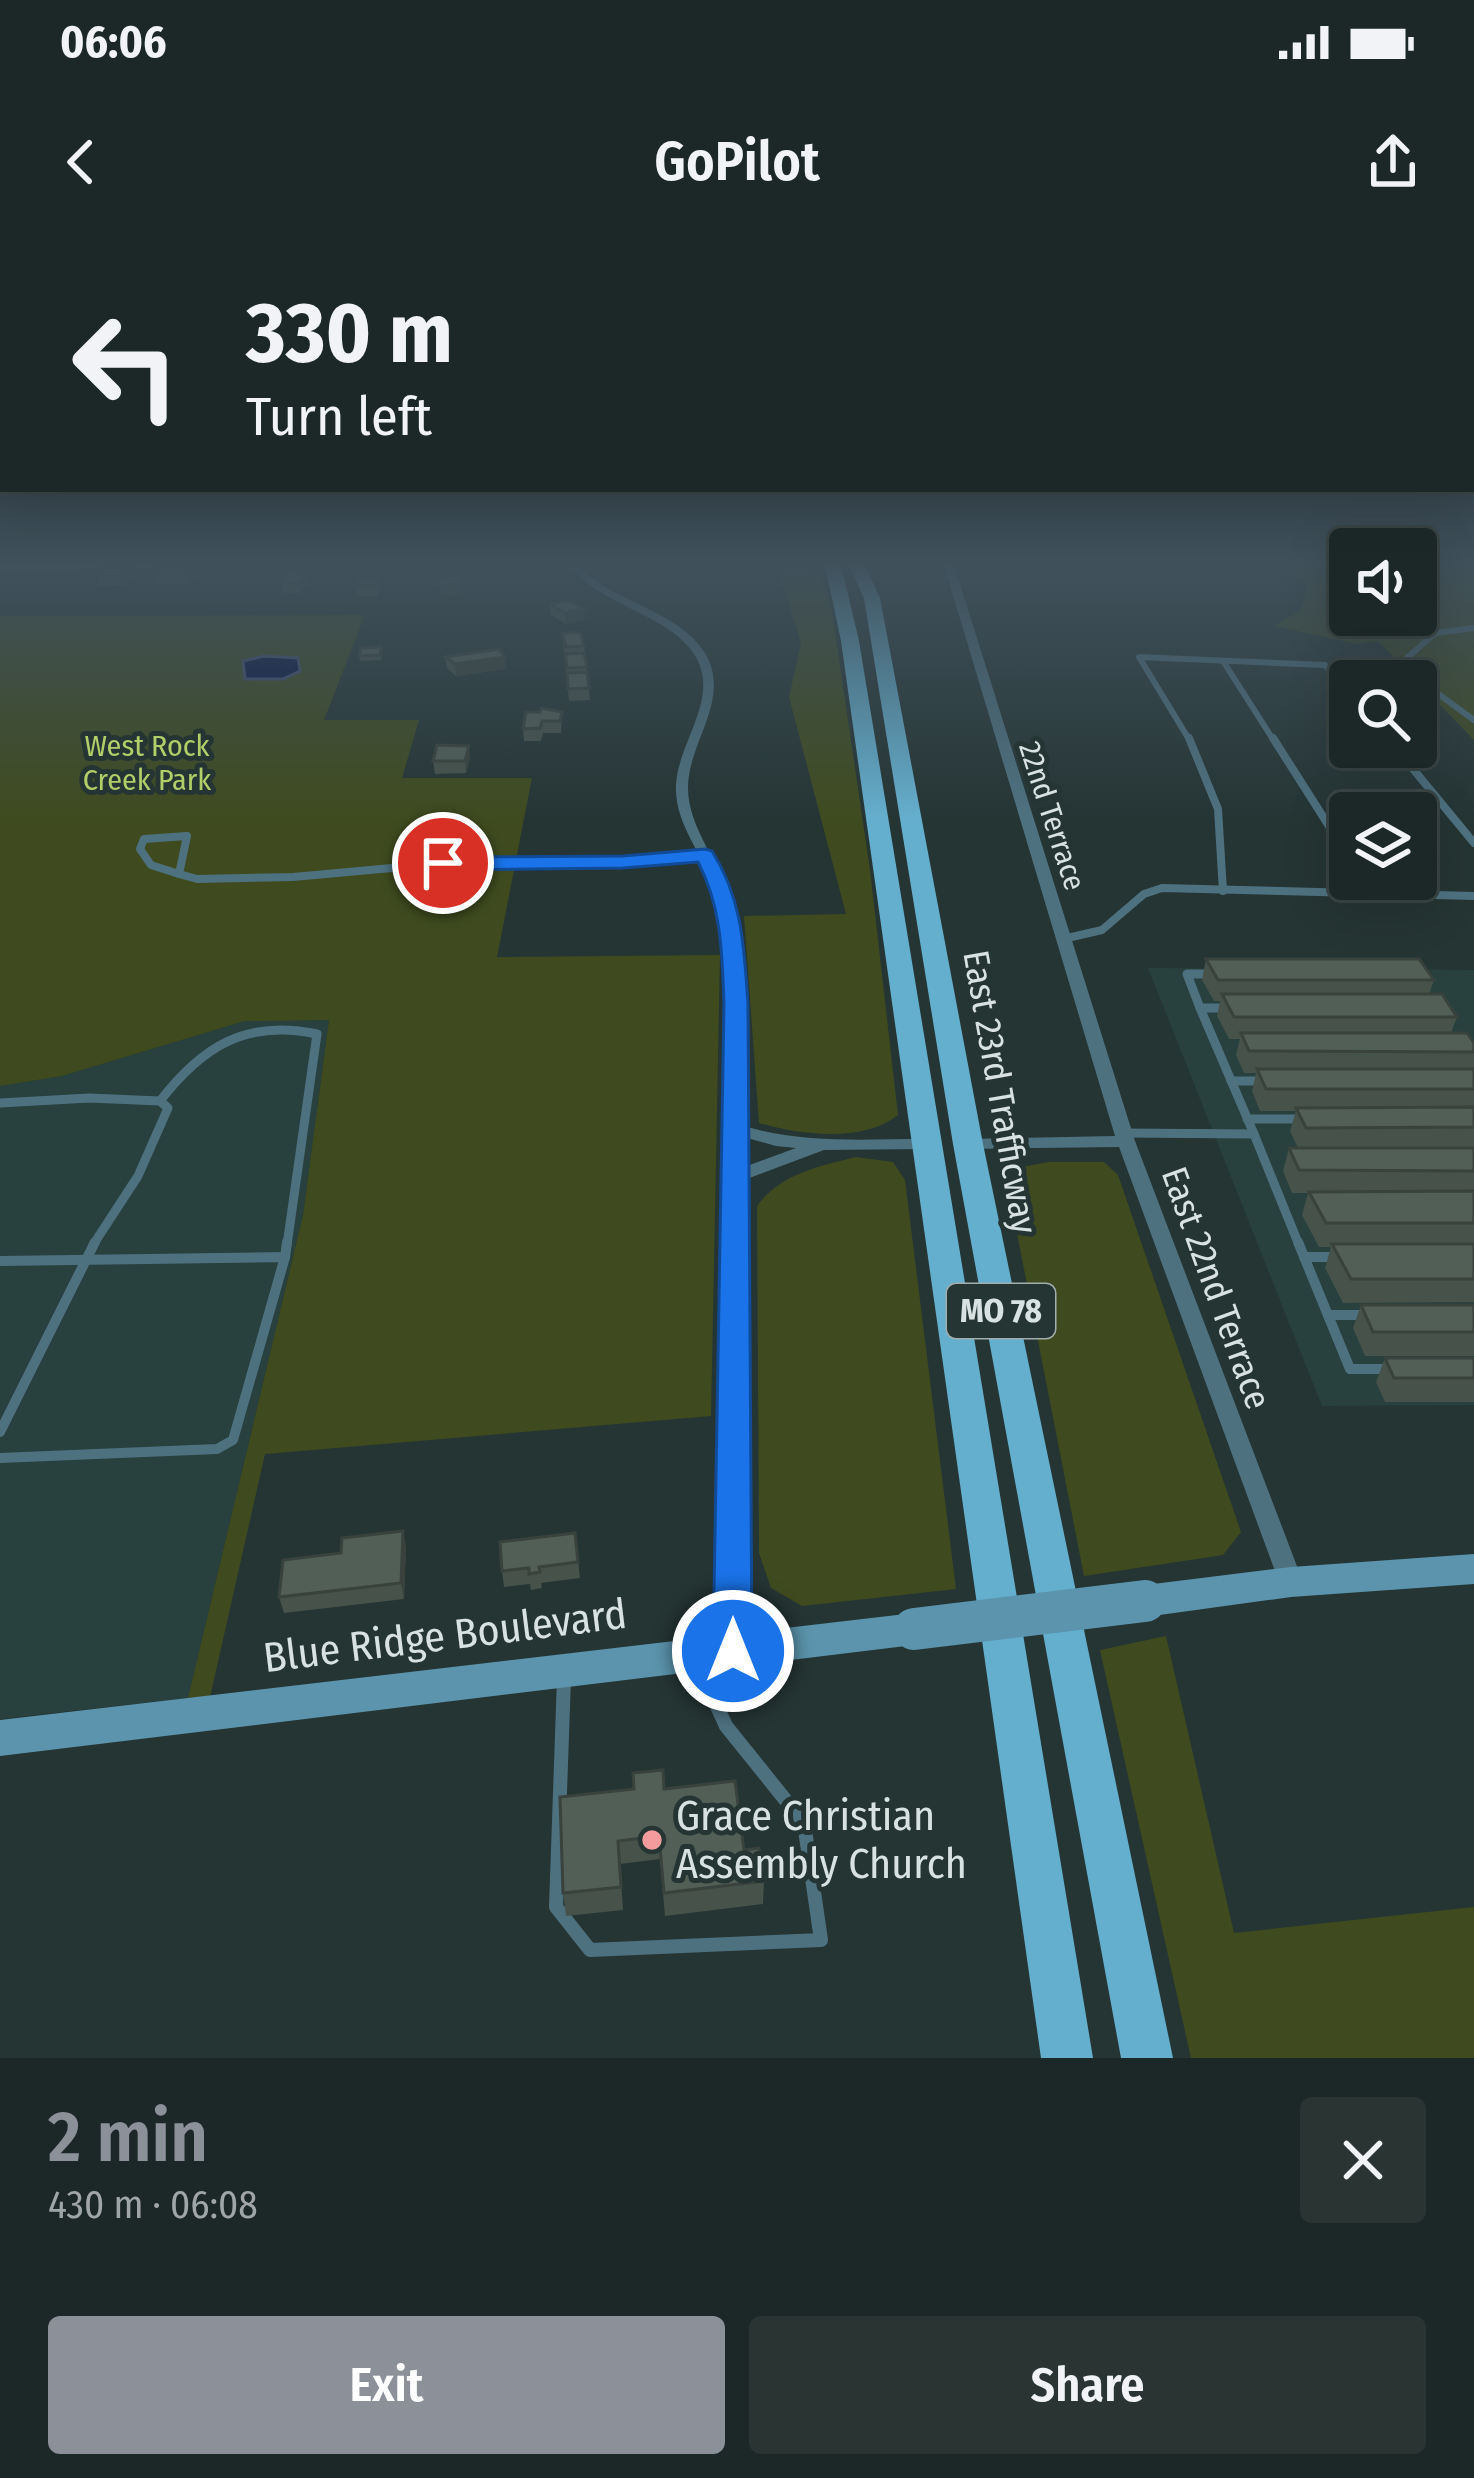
<!DOCTYPE html>
<html lang="en">
<head>
<meta charset="utf-8">
<style>
  body { margin:0; font-family:"Fira Sans Condensed",sans-serif; background:#293433; color:#f1f3f6; height:100vh; display:flex; flex-direction:column; font-size:45px; white-space:nowrap }
  * { box-sizing:border-box; margin:0 }
  p { font-size:39px; color:#a0a6a7 }
  .icon { flex:none; width:66px; height:66px; fill:none; stroke:currentColor; stroke-width:2; stroke-linecap:round; stroke-linejoin:round }
  .map { position:relative; height:1818px; overflow:hidden }
  .drawer { display:flex; flex-direction:column; background:#1c2827; flex:1 }
  .drawer>* { flex:none }
  .banner { position:absolute; left:0px; top:0px; width:1476px; height:252px; box-shadow:0 12px 48px #0002,0 0 0 3px #3a4444; background:#1c2827; color:#f1f3f6; overflow:hidden }
  .controls { position:absolute; left:1329px; top:288px; display:grid; gap:24px }
  .controls a { display:grid; place-items:center; width:108px; height:108px; border-radius:12px; background:#1c2827; box-shadow:0 12px 48px #0002,0 0 0 3px #3a4444; font-size:60px }
  .pin { position:absolute; display:grid; place-items:center; width:102px; height:102px; color:#fff; margin:-51px; border:6px solid #fff; border-radius:50%; box-shadow:0 3px 12px #0007 }
  .me { position:absolute; width:132px; margin:-66px; rotate:0deg; stroke-linejoin:round; filter:drop-shadow(0 0 9px #0008) }
  .turn { display:flex; align-items:center; gap:42px; height:252px; padding:0 48px; font-size:54px }
  .turn .icon { width:156px; height:156px; stroke-width:2.5 }
  .turn b { display:block; font-size:84px; line-height:102px }
  .round { display:grid; place-items:center; flex:none; width:126px; height:126px; border-radius:12px; background:#293433 }
  .headline { display:flex; align-items:center; justify-content:space-between; height:204px; padding:0 48px }
  h1 { font-size:72px; font-weight:600; line-height:90px; color:#8c9099 }
  .button { display:flex; gap:24px; margin-top:auto; padding:24px 48px }
  .button a { flex:1; height:138px; border-radius:12px; background:#8c9099; color:#fff; font-size:48px; font-weight:600; line-height:138px; text-align:center }
  .button a+a { background:#293433; color:#f1f3f6 }
  .status { display:flex; justify-content:space-between; align-items:center; height:84px; padding:0 60px; background:#1c2827; direction:ltr }
  .status svg { height:33px; fill:currentColor }
  header { display:flex; justify-content:space-between; align-items:center; height:156px; padding:0 48px; background:#1c2827; font-size:54px; font-weight:600 }
  .map>svg:first-child { display:block }
</style>
</head>
<body>
<div class="status"><b>06:06</b><svg viewBox="0 0 49 12"><path d="M0 12V9h3v3zM5 12V6h3v6zM10 12V3h3v9zM15 12V0h3v12zM26 1h20v11H26zM47 4h2v5h-2z"/></svg></div>
<header><svg class="icon" aria-label="back" viewBox="0 0 24 24"><path d="M15 5l-7 7 7 7"/></svg>GoPilot<svg class="icon" aria-label="share" viewBox="0 0 24 24"><path d="M12 15V3M7 8l5-5 5 5M5 13v7h14v-7"/></svg></header>
<div class="map">
<svg width="1474" height="1818" viewBox="0 0 1474 1818">
  <rect width="100%" height="100%" fill="#253534"/>
  <g fill="#28403e">
    <polygon points="1148,728 1474,730 1474,1165 1322,1166"/>
    <polygon points="282,777 329,780 303,975 188,1458 0,1479 0,846 62,836 245,781"/>
  </g>
  <g fill="#3f4b1f">
    <polygon points="1281,325 1350,325 1350,375 1416,375 1416,325 1474,325 1474,500 1378,401 1357,404 1274,386 1301,370 1308,346"/>
    <path d="M 777,326 C 820,327 821,331 832,371 L 870,630 L 898,875 C 863,903 800,895 759,883 L 744,676 L 846,674 L 789,457 L 801,403 Z"/>
    <polygon points="365,375 324,480 419,480 402,538 532,538 497,717 720,715 711,1176 265,1214 210,1457 188,1458 303,975 329,780 245,781 62,836 0,846 0,376"/>
    <path d="M 856,917 L 893,922 L 905,940 L 956,1349 L 802,1366 L 771,1348 L 759,1313 L 757,966 C 780,934 820,926 856,917 Z"/>
    <polygon points="1049,922 1104,922 1118,935 1241,1292 1223,1315 1084,1336 1007,942 1022,927"/>
    <polygon points="1166,1396 1234,1693 1474,1667 1474,1818 1191,1818 1100,1410"/>
  </g>
  <polygon fill="#000d42" stroke="#414d72" stroke-width="3" points="264,416 298,418 300,431 283,439 245,439 243,421"/>
  <g fill="none" stroke-linecap="round" stroke-linejoin="round">
    <g stroke="#4e7180" stroke-width="6">
      <polyline points="1474,388 1435,393 1407,418 1426,445 1474,480"/>
      <polyline points="1223,421 1274,501"/>
      <polyline points="1190,501 1139,417 1325,425 1350,454"/>
    </g>
    <g stroke="#4e7180" stroke-width="8">
      <polyline points="1189,498 1218,569 1223,651"/>
      <polyline points="1273,498 1350,619"/>
      <polyline points="1395,507 1474,603"/>
      <polygon points="187,596 179,634 151,625 140,609 144,599"/>
      <polyline points="179,634 197,639 293,637 480,620 623,622 705,615"/>
      <polyline points="1063,699 1102,690 1144,654 1162,648 1474,656"/>
    </g>
    <g stroke="#4e7180" stroke-width="9">
      <polyline points="1200,768 1187,734 1212,734"/>
      <polyline points="1231,768 1200,768 1254,894"/>
      <polyline points="1231,841 1265,841"/>
      <path d="M 160,861 C 202,807 245,779 317,794 L 287,1005"/>
      <polyline points="0,863 89,858 160,861 168,868 138,936 93,1005"/>
      <polyline points="1247,879 1302,879"/>
      <polyline points="1124,893 1254,894 1299,1005"/>
    </g>
    <g stroke="#4e7180" stroke-width="10">
      <polyline points="1298,1002 1350,1129 1391,1129"/>
      <polyline points="285,1017 287,1002"/>
      <polyline points="1304,1017 1341,1017"/>
      <polyline points="0,1021 285,1017 233,1200 217,1209 0,1218"/>
      <polyline points="1328,1075 1367,1075"/>
      <polyline points="0,1192 95,1002"/>
    </g>
    <polyline stroke="#4e7180" stroke-width="14" points="564,1438 556,1667 590,1710 821,1700 804,1583 726,1486 696,1420"/>
    <g fill="#4e7180" fill-rule="evenodd">
      <polygon points="0,325 170,325 166,328 0,329"/>
      <path d="M 568,325 L 578,325 C 613,364 676,368 705,413 C 732,458 689,501 688,546 C 687,589 723,625 733,665 C 751,736 744,814 744,886 C 804,904 863,899 925,899 L 934,904 L 925,909 L 824,910 L 744,940 L 746,1411 L 742,1419 L 733,1422 L 724,1419 L 720,1411 L 726,719 C 724,695 722,670 714,647 C 702,613 674,583 676,545 C 678,502 722,456 694,414 C 668,374 603,367 568,325 ZM 744,897 L 776,906 L 796,908 L 744,927 Z"/>
      <polygon points="944,325 954,325 1135,901 1303,1342 1300,1349 1291,1352 1282,1349 1279,1342 1119,907 968,909 959,904 968,899 1115,896"/>
    </g>
    <g fill="#5b94ac" fill-rule="evenodd">
      <polygon points="1474,1314 1474,1344 1291,1357 1145,1377 1132,1372 1127,1361 1132,1350 1145,1345 1291,1327"/>
      <polygon points="914,1373 927,1378 933,1389 927,1400 914,1405 0,1516 0,1480"/>
    </g>
    <g fill="#65afce" fill-rule="evenodd">
      <polygon points="825,325 841,325 859,401 1093,1818 1041,1818 841,401"/>
      <polygon points="849,325 865,325 880,358 983,904 1173,1818 1121,1818 953,904 864,358"/>
    </g>
    <polyline stroke="#5b94ac" stroke-width="33" points="1124,1364 1145,1361"/>
    <polyline stroke="#5b94ac" stroke-width="42" points="914,1389 1145,1361"/>
  </g>
  <g fill="#46524a">
    <polygon points="192,327 194,337 189,344 156,344 153,333"/>
    <polygon points="103,328 132,338 126,345 99,346 96,335"/>
    <polygon points="305,332 307,342 300,353 284,353 282,343"/>
    <polygon points="378,339 380,349 377,356 357,356 355,345"/>
    <polygon points="550,364 585,380 566,384 551,375"/>
    <polygon points="562,393 584,406 590,460 569,461"/>
    <polygon points="382,413 381,420 360,421 359,416"/>
    <polygon points="445,417 505,417 506,429 456,436 447,428"/>
    <polygon points="562,472 561,493 543,493 541,501 524,501 523,489"/>
    <polygon points="470,518 466,533 435,534 433,521"/>
    <polygon points="1206,719 1434,740 1429,754 1457,777 1451,793 1474,803 1474,1062 1343,1063 1325,1028 1331,1007 1319,1007 1302,975 1308,953 1292,953 1283,931 1289,908 1298,908 1290,891 1296,871 1260,871 1252,851 1256,833 1244,833 1236,815 1240,799 1229,799 1217,776 1220,761 1214,761 1202,740"/>
    <polygon points="1361,1065 1474,1065 1474,1116 1365,1116 1353,1088"/>
    <polygon points="1385,1118 1474,1118 1474,1162 1385,1162 1376,1142"/>
    <polygon points="403,1291 406,1307 404,1359 284,1373 279,1357 341,1313"/>
    <polygon points="575,1293 580,1338 541,1343 542,1348 531,1350 530,1344 504,1347 502,1331"/>
    <polygon points="664,1549 744,1610 764,1641 763,1664 665,1676 660,1619 620,1624 623,1670 566,1676 563,1653"/>
  </g>
  <g fill="#39423c">
    <polygon points="192,327 194,337 189,344 187,333"/>
    <polygon points="130,328 132,338 126,345 124,335"/>
    <polygon points="305,332 307,342 300,353 298,343"/>
    <polygon points="461,344 462,355 441,356 440,346"/>
    <polygon points="584,369 585,380 566,384 565,373"/>
    <polygon points="505,417 506,429 456,436 455,424"/>
    <polygon points="469,506 470,518 466,533 465,521"/>
    <polygon points="403,1291 406,1307 404,1359 401,1343"/>
  </g>
  <g fill="#515f56" stroke="#39423c" stroke-width="3">
    <polygon points="159,327 192,327 187,333 153,333"/>
    <polygon points="103,328 130,328 124,335 96,335"/>
    <polygon points="289,332 305,332 298,343 282,343"/>
    <polygon points="458,335 461,344 440,346 439,337"/>
    <polygon points="359,339 378,339 375,345 355,345"/>
    <polygon points="569,360 584,369 565,373 550,364"/>
    <polygon points="580,392 584,406 566,407 562,393"/>
    <polygon points="381,407 380,415 359,416 361,408"/>
    <polygon points="499,409 505,417 455,424 445,417"/>
    <polygon points="584,413 587,427 567,428 565,414"/>
    <polygon points="587,432 589,448 568,449 567,433"/>
    <polygon points="541,468 562,472 560,481 542,481 540,488 523,489 526,472 540,472"/>
    <polygon points="437,505 469,506 465,521 433,521"/>
    <polygon points="1206,719 1419,719 1434,740 1218,740"/>
    <polygon points="1222,754 1442,754 1457,777 1234,777"/>
    <polygon points="1241,793 1467,793 1474,803 1474,812 1249,811"/>
    <polygon points="1257,829 1474,829 1474,849 1266,849"/>
    <polygon points="1474,867 1474,887 1306,888 1296,868"/>
    <polygon points="1289,908 1474,908 1474,931 1299,930"/>
    <polygon points="1474,951 1474,983 1326,983 1309,952"/>
    <polygon points="1332,1004 1474,1004 1474,1039 1351,1039"/>
    <polygon points="1361,1065 1474,1065 1474,1092 1373,1092"/>
    <polygon points="1385,1118 1474,1118 1474,1138 1394,1138"/>
    <polygon points="403,1291 401,1343 279,1357 283,1320 341,1313 342,1298"/>
    <polygon points="575,1293 578,1322 539,1327 540,1332 529,1334 529,1328 502,1331 500,1302"/>
    <polygon points="663,1530 664,1549 735,1541 744,1610 759,1608 764,1641 664,1653 659,1596 618,1601 621,1647 563,1653 560,1557 634,1549 633,1533"/>
  </g>
  <linearGradient id="sky" x2="0" y2="1"><stop stop-color="#141d1d"/><stop offset="0.56" stop-color="#40515c"/><stop offset="1" stop-color="#40515c" stop-opacity="0"/></linearGradient>
  <rect width="1474" height="580" fill="url(#sky)"/>
  <path fill="#1a73e8" stroke="#114b97" stroke-width="3" d="M 705,609 L 712,611 C 743,660 744,709 748,764 L 752,1411 L 746,1423 L 733,1428 L 719,1423 L 713,1411 L 724,764 C 722,714 722,668 698,622 L 623,628 L 443,630 L 432,623 L 443,617 L 623,616 Z"/>
  <circle fill="#f59b9e" stroke="#253534" stroke-width="4.5" cx="652" cy="1600" r="12"/>
  <g text-anchor="middle" dominant-baseline="central" stroke-width="10" stroke-linejoin="round" paint-order="stroke">
    <g font-size="30" fill="#b2ce69" stroke="#253534">
      <text x="147" y="506">West Rock<tspan x="147" dy="34">Creek Park</tspan></text>
    </g>
    <g font-size="30" fill="#d8e2e1" stroke="#253534">
      <text transform="translate(1052 576) rotate(72)">22nd Terrace</text>
    </g>
    <rect fill="#253534" stroke="#a2aead" stroke-width="3" x="947" y="1044" width="108" height="54" rx="9"/>
    <g font-size="33" font-weight="bold" fill="#d8e2e1">
      <text x="1001" y="1071">MO 78</text>
    </g>
    <g font-size="36" fill="#d8e2e1" stroke="#253534">
      <text transform="translate(1000 852) rotate(80)">East 23rd Trafficway</text>
      <text transform="translate(1216 1048) rotate(70)">East 22nd Terrace</text>
    </g>
    <g font-size="42" fill="#d8e2e1" stroke="#253534">
      <text transform="translate(445 1396) rotate(-7)">Blue Ridge Boulevard</text>
    </g>
    <g font-size="42" fill="#d8e2e1" stroke="#253534" text-anchor="start">
      <text x="676" y="1576">Grace Christian<tspan x="676" dy="48">Assembly Church</tspan></text>
    </g>
  </g>
</svg>
<div class="controls">
<a><svg class="icon" aria-label="sound" viewBox="0 0 24 24"><path d="M4 9h4l5-4v14l-5-4H4zM17 9q2 3 0 6"/></svg></a>
<a><svg class="icon" aria-label="search" viewBox="0 0 24 24"><circle cx="10" cy="10" r="6"/><path d="M15 15l6 6"/></svg></a>
<a><svg class="icon" aria-label="layers" viewBox="0 0 24 24"><path d="M12 4l9 5-9 5-9-5zM3 14l9 5 9-5"/></svg></a>
</div>
<div class="pin" style="left:443px;top:623px;background:#d93025"><svg class="icon" aria-label="arrive" viewBox="0 0 24 24"><path d="M6 21V4h12l-3 4 3 4H6"/></svg></div>
<svg class="me" style="left:733px;top:1411px" viewBox="-20 -20 40 40"><circle r="17" fill="#1a73e8" stroke="#fff" stroke-width="3"/><path d="M0-11L8 9 0 5-8 9z" fill="#fff"/></svg>
<div class="banner">
<div class="turn"><svg class="icon" aria-label="left" viewBox="0 0 24 24"><path d="M17 20v-9H6M10 6l-5 5 5 5"/></svg><div><b>330 m</b>Turn left</div></div>
</div>
</div>
<section class="drawer">
<div class="headline"><div><h1>2 min</h1><p>430 m · 06:08</p></div><a class="round"><svg class="icon" aria-label="close" viewBox="0 0 24 24"><path d="M6 6l12 12M18 6L6 18"/></svg></a></div>
<div class="button"><a>Exit</a><a>Share</a></div>
</section>
</body>
</html>
